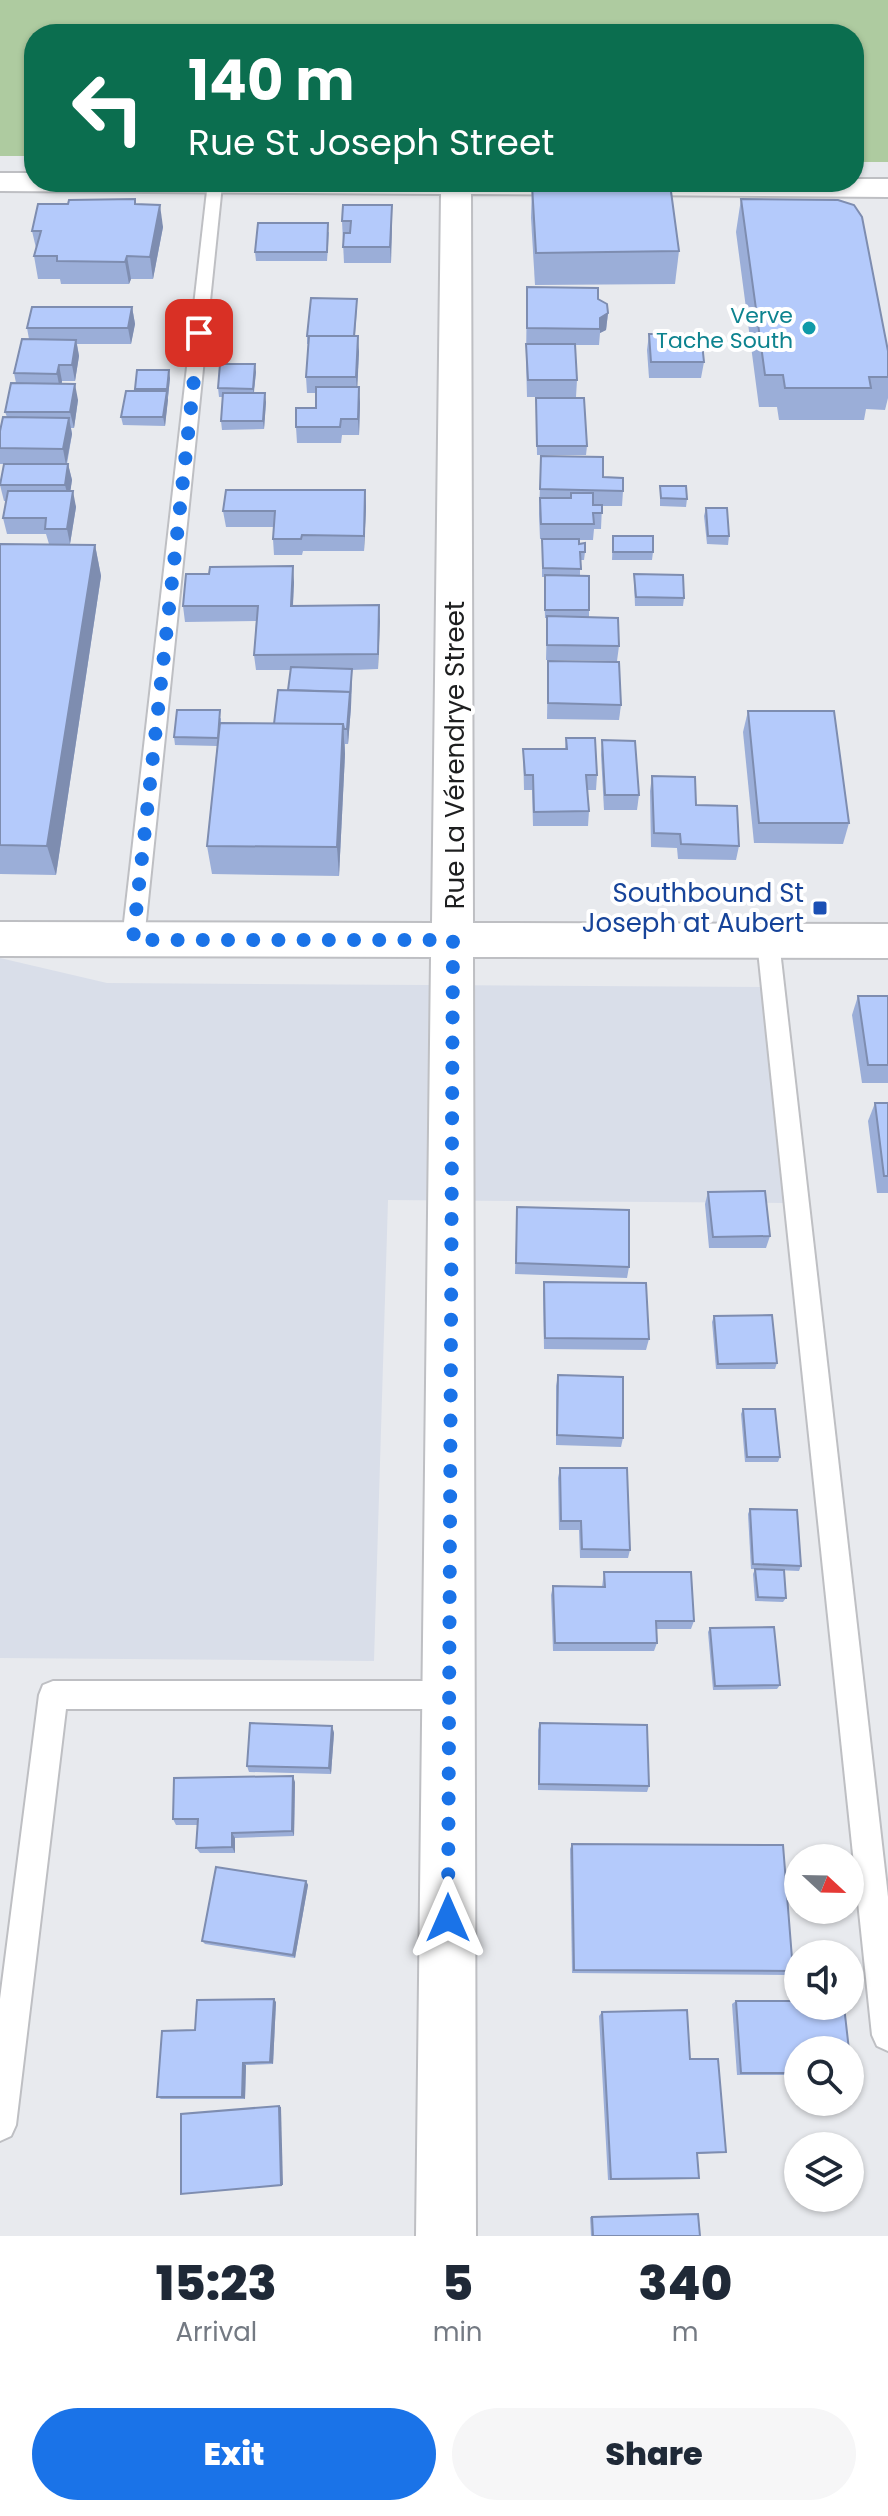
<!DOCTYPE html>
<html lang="en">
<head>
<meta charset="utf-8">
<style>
  body { margin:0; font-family:Poppins,sans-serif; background:#f6f6f7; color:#1f2937; height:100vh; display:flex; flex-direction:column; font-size:30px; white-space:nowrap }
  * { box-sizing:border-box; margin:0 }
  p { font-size:26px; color:#747a83 }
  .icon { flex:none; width:44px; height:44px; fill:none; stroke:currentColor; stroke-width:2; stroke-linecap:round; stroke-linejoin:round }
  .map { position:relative; height:2236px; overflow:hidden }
  .drawer { display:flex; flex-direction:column; background:#fff; flex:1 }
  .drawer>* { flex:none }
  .top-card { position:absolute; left:24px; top:24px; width:840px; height:168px; border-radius:32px; box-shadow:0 2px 6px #0004; background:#0b6e4f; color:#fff; overflow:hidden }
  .needle { width:52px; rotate:112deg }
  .tools { position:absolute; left:784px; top:1844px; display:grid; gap:16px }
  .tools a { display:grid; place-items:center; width:80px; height:80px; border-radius:50%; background:#fff; box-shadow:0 2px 6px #0004; font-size:40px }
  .pin { position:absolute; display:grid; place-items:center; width:68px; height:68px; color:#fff; margin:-34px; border-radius:16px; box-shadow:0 4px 12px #0006 }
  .me { position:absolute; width:88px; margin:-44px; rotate:0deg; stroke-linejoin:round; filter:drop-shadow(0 0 6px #0008) }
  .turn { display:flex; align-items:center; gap:28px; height:168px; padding:0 32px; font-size:36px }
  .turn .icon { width:104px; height:104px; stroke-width:2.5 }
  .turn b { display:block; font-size:56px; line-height:68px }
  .eta { display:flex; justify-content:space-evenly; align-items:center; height:136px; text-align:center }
  .eta b { font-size:48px; font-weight:800; line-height:56px }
  .cta { display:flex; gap:16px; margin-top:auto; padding:16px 32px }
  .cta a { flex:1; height:92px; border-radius:48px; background:#1a73e8; color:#fff; font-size:32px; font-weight:800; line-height:92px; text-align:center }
  .cta a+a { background:#f6f6f7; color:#1f2937 }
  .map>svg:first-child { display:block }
</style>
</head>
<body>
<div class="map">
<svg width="888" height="2236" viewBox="0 0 888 2236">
  <rect width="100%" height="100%" fill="#e8eaee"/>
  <polygon fill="#d9dee9" points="0,958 107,983 761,987 783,1203 388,1200 374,1661 0,1658"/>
  <polygon fill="#aecba0" points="0,0 888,0 888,162 854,162 854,34 34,34 34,156 0,156"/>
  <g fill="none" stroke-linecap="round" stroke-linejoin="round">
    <defs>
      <g id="service">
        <polygon points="208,182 220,182 222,185 144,940 141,946 133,949 125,946 122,940"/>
        <polygon points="768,932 776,935 779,941 888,1897 888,2051 877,2046 872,2035 757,941 760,935"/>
        <polygon points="53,1681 449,1681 459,1685 463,1695 459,1705 449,1709 66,1709 16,2125 11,2136 0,2141 0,1999 39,1695 43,1685"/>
      </g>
      <polygon id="minor" points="0,173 34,173 34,182 854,182 854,179 888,179 888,197 471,194 473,923 888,924 888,958 473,957 476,2236 416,2236 431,957 0,956 0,922 432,923 441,194 0,191"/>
    </defs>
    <use href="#service" stroke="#bebfc3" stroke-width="4"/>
    <use href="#minor" stroke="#bebfc3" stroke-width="4"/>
    <use href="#service" fill="#fff" fill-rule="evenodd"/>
    <use href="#minor" fill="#fff" fill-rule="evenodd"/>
  </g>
  <g fill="#9baed8">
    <polygon points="532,185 679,251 675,284 535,285 531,218"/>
    <polygon points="135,199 136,204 163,227 153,279 131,279 129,284 61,284 60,279 38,279 34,256 36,248 32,231 68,204"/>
    <polygon points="741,199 888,351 888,398 885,410 866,409 864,420 779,420 777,407 759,407 736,232"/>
    <polygon points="392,205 391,263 344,263 342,221"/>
    <polygon points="329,232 327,261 256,261 255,252"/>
    <polygon points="527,287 598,299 608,313 606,330 600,333 599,345 575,345 577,380 576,397 527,397 526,360"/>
    <polygon points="132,307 135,324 131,344 77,344 79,356 75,381 62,381 62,384 78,400 74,428 71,428 72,434 67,464 68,464 72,480 70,491 76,507 70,544 95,545 101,576 56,875 0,874 0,544 49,544 46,534 7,534 3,518 6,501 4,501 0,485 47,464 0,464 0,431 7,417 5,412 16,383 14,373 29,339 27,328"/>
    <polygon points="357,307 355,336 359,352 357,387 360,403 359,435 342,435 341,443 297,443 296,427 316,408 316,393 307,393 306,377 308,344 307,344 307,336"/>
    <polygon points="649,334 704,362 701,378 649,378 647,350"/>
    <polygon points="256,372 254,393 266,402 264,429 222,430 221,421 223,397 219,397 218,388"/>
    <polygon points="170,378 165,426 123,425 121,417 135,391 135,389"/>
    <polygon points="536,398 587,446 586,455 537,455"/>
    <polygon points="541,456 603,477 623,491 622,506 602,506 601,529 594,529 593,540 579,540 579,544 585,552 584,560 580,560 580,576 589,610 589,617 619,646 617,661 546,660 547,618 545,618 544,577 542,577 542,539 540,539 539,514"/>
    <polygon points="660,486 687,499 686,507 660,506"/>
    <polygon points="365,490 366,506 364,551 303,551 302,555 274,555 273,539 274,527 226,527 223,511"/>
    <polygon points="706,508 729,536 728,545 707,544 704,516"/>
    <polygon points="613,536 653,552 652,560 612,560"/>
    <polygon points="634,574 684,598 683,606 635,606 634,582"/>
    <polygon points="294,582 293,606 379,605 378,669 352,670 351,707 348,744 345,744 345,754 339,876 212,874 207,846 217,746 175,745 174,737 221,718 221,723 274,724 288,690 291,670 256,670 254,655 256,621 185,622 183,606"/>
    <polygon points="548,661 621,705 619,720 547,719"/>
    <polygon points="748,711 849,823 843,844 754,843 743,732"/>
    <polygon points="566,738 597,775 596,790 587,790 589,811 588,826 533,826 532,790 524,790 523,749 565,749"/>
    <polygon points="602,740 639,795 637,810 604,810 601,755"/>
    <polygon points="652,776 696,805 739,846 736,860 678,859 677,848 651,847 650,791"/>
    <polygon points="858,996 888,996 888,1083 862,1083 852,1015"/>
    <polygon points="875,1103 888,1103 888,1193 877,1193 868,1121"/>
    <polygon points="708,1192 770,1236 766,1248 709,1248 705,1204"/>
    <polygon points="517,1207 629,1267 627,1278 515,1274"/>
    <polygon points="544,1282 649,1339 646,1350 544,1349 543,1293"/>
    <polygon points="714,1316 777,1363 775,1369 716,1369 712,1322"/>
    <polygon points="558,1375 623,1438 621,1447 556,1445 556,1386"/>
    <polygon points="743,1409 780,1457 778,1462 745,1462 741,1414"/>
    <polygon points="560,1468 630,1550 628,1558 580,1558 579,1530 559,1530 558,1478"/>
    <polygon points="750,1509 801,1566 799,1571 751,1569 748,1514"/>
    <polygon points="755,1569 786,1598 783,1602 755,1601 753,1574"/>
    <polygon points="604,1572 694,1621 691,1629 657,1629 657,1643 654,1651 553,1651 551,1595 553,1586 602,1587"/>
    <polygon points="710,1628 780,1685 777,1689 713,1690 708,1632"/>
    <polygon points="540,1723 649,1786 647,1792 538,1790 538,1730"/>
    <polygon points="332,1726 334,1733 331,1774 249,1772 247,1766"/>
    <polygon points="295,1782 294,1836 235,1838 235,1853 200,1853 196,1848 198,1825 176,1825 173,1819"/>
    <polygon points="572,1844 793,1971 788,1975 572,1973 570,1849"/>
    <polygon points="306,1881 308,1885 295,1958 205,1944 202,1941"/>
    <polygon points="736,2001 798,2050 798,2075 737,2075 732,2004"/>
    <polygon points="276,2002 273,2064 246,2065 245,2099 161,2099 157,2097 195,2030"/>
    <polygon points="602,2012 690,2059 726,2152 697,2154 693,2179 608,2180 599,2016"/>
    <polygon points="694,2214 700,2236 591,2236 590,2217"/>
  </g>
  <g fill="#7e8db0">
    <polygon points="160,205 163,227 153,279 150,257"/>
    <polygon points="392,205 392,222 391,263 390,247"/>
    <polygon points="127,256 131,279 129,284 125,262"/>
    <polygon points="132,307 135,324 131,344 128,328"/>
    <polygon points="608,313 606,330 600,333 600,318"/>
    <polygon points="358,336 359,352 357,394 356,377"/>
    <polygon points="76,340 79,356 75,381 72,365"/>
    <polygon points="255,364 256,372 253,397 253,389"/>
    <polygon points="59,365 62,381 60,390 57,374"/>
    <polygon points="169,370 170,378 168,397 167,389"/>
    <polygon points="75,384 78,400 74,428 70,412"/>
    <polygon points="359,387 360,403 359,435 358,419"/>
    <polygon points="167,391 168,400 165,426 163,417"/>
    <polygon points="265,393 266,402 264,429 263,421"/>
    <polygon points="69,418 72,434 66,465 63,449"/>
    <polygon points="68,464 72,480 69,501 65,485"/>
    <polygon points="365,490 366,506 364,551 364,536"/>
    <polygon points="73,491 76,507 70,544 67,529"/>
    <polygon points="95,545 101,576 56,875 47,846"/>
    <polygon points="293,566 294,582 292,621 291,606"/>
    <polygon points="379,605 380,621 378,669 378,654"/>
    <polygon points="352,669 351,707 348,744 347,729"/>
    <polygon points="343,724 345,754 339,876 337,847"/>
    <polygon points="332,1726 334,1733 331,1774 329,1768"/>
    <polygon points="293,1776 295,1782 294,1836 292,1831"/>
    <polygon points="232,1833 235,1838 235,1853 232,1847"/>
    <polygon points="306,1881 308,1885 295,1958 293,1955"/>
    <polygon points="274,1999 276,2002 273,2064 270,2062"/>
    <polygon points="243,2063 246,2065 245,2099 242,2097"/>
    <polygon points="279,2106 281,2107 283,2185 281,2185"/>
  </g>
  <g fill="#b4cafb" stroke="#7e8db0" stroke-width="2">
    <polygon points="670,184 679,251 536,253 532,185"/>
    <polygon points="135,199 135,204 160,205 150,257 127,256 125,262 57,261 57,256 34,256 41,231 32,231 38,204 68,204 69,200"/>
    <polygon points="741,199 838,200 854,205 862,217 888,351 888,377 869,377 871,388 785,388 783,375 765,375"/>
    <polygon points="343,205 392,205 390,247 343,247 344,233 350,233 351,221 342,221"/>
    <polygon points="258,223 328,223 327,252 255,252"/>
    <polygon points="527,287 598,288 598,299 607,304 608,313 600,318 600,329 527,328"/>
    <polygon points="311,298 357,299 354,336 307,336"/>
    <polygon points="32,307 132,307 128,328 27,328"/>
    <polygon points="649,334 701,334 704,362 651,362"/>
    <polygon points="309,336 358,336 356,377 306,377"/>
    <polygon points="22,339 76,340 72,365 59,365 57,374 14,373"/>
    <polygon points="526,344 575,344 577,380 528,380"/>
    <polygon points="220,364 255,364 253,389 218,388"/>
    <polygon points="137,370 169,370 167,389 135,389"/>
    <polygon points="11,383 75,384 70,412 5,412"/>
    <polygon points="316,387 359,387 358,419 341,419 340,427 296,427 296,408 316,408"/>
    <polygon points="126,391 167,391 163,417 121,417"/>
    <polygon points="223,393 265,393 263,421 221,421"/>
    <polygon points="536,398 584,398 587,446 537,446"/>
    <polygon points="3,417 69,418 63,449 0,448 0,431"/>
    <polygon points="541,456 603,457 603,477 623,478 623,491 540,489"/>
    <polygon points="4,464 68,464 65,485 0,485"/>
    <polygon points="660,486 686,486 687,499 661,498"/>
    <polygon points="226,490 365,490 364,536 302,535 301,539 273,539 275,511 223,511"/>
    <polygon points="8,491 73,491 67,529 45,529 46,518 3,518"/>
    <polygon points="571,493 593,493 593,505 602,505 602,513 593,513 594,524 541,524 540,498 571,498"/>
    <polygon points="706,508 727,508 729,536 708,536"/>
    <rect x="613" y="536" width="40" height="16"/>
    <polygon points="542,539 579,539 579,544 585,543 585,552 580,552 581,569 543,568"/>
    <polygon points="0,544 95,545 47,846 0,845"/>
    <polygon points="293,566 291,606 379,605 378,654 254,655 258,606 183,606 186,574 209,574 210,567"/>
    <polygon points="634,574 683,575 684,598 636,597"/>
    <polygon points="545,575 589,576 589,610 545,610"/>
    <polygon points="547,616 618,618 619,646 547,645"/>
    <polygon points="548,661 619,662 621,705 548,703"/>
    <polygon points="291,667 352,669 350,695 350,692 288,690"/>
    <polygon points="278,690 350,692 347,729 344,729 343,724 274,724"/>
    <polygon points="177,710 220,710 218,738 174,737"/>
    <polygon points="748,711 834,711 849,823 759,823"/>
    <polygon points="220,723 343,724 337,847 207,846"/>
    <polygon points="566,738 595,738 597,775 586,775 589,811 534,812 533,775 525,775 523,749 567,749"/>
    <polygon points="602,740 635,741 639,795 605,795"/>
    <polygon points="652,776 695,777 696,805 737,806 739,846 681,844 680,834 654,833"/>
    <polygon points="858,996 888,996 888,1065 868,1065"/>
    <polygon points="875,1103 888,1103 888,1176 884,1176"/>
    <polygon points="765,1191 770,1236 713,1237 708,1192"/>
    <polygon points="517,1207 629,1210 629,1267 516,1263"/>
    <polygon points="544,1282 646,1283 649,1339 545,1338"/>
    <polygon points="772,1315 777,1363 718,1364 714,1316"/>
    <polygon points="558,1375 623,1377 623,1438 557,1435"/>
    <polygon points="743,1409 775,1409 780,1457 747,1457"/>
    <polygon points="560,1468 627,1468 630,1550 582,1549 581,1521 561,1521"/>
    <polygon points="750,1509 797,1510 801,1566 753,1564"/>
    <polygon points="755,1569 784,1570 786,1598 758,1597"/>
    <polygon points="604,1572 691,1572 694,1621 656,1621 657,1643 555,1643 553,1586 605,1587"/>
    <polygon points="774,1627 780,1685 715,1686 710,1628"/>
    <polygon points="250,1723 332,1726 329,1768 247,1766"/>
    <polygon points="540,1723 647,1725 649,1786 539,1784"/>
    <polygon points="293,1776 292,1831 232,1833 232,1847 196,1848 198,1819 173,1819 174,1778"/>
    <polygon points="572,1844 783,1845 793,1971 574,1970"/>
    <polygon points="216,1867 306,1881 293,1955 202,1941"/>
    <polygon points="274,1999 270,2062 243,2063 242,2097 157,2097 162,2031 195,2030 197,2000"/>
    <polygon points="736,2001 798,2001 798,2006 844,2006 849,2050 798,2050 798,2073 741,2073"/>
    <polygon points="687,2010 690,2059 718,2059 726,2152 697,2153 699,2178 611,2179 602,2012"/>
    <polygon points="279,2106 281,2185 181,2194 181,2114"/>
    <polygon points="698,2214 700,2236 593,2236 592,2217"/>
  </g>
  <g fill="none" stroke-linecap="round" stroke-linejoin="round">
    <polyline stroke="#1a73e8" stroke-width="14" stroke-dasharray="0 25.2" points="199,333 133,940 453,940 448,1918"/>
  </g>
  <circle fill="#0f9aa8" stroke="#fff" stroke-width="3" cx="809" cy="328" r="8"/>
  <rect fill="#1a4fb4" stroke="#fff" stroke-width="3" x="812" y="900" width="16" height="16" rx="4"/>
  <g text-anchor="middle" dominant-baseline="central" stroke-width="8" stroke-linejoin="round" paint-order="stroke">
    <g font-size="22" fill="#0d838f" stroke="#fff" text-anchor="end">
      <text x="793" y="315">Verve<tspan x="793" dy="25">Tache South</tspan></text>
    </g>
    <g font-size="26" fill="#1d1e1f" stroke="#fff">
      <text transform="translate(455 755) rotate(-90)">Rue La Vérendrye Street</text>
    </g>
    <g font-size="26" fill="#164399" stroke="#fff" text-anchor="end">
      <text x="804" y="893">Southbound St<tspan x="804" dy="30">Joseph at Aubert</tspan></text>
    </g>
  </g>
</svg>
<div class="tools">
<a><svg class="needle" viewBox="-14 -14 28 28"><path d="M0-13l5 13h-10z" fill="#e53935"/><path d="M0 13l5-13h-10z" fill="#747a83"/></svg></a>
<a><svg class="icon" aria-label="sound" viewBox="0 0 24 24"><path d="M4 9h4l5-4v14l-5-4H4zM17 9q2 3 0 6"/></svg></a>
<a><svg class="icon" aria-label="search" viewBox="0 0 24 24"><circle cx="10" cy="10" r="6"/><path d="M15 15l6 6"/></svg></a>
<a><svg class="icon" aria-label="layers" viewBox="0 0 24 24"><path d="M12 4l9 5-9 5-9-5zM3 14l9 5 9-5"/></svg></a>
</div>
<div class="pin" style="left:199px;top:333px;background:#d93025"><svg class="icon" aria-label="arrive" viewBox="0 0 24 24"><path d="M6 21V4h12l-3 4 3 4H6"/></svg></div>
<svg class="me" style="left:448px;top:1918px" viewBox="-20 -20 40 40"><path d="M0-17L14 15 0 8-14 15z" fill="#1a73e8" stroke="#fff" stroke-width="4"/></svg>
<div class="top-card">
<div class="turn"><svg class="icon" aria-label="left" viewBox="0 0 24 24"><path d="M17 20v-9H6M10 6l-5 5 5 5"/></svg><div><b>140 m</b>Rue St Joseph Street</div></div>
</div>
</div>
<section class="drawer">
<div class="eta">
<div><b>15:23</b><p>Arrival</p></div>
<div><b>5</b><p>min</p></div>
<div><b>340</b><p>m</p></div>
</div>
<div class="cta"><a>Exit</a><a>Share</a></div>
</section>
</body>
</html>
